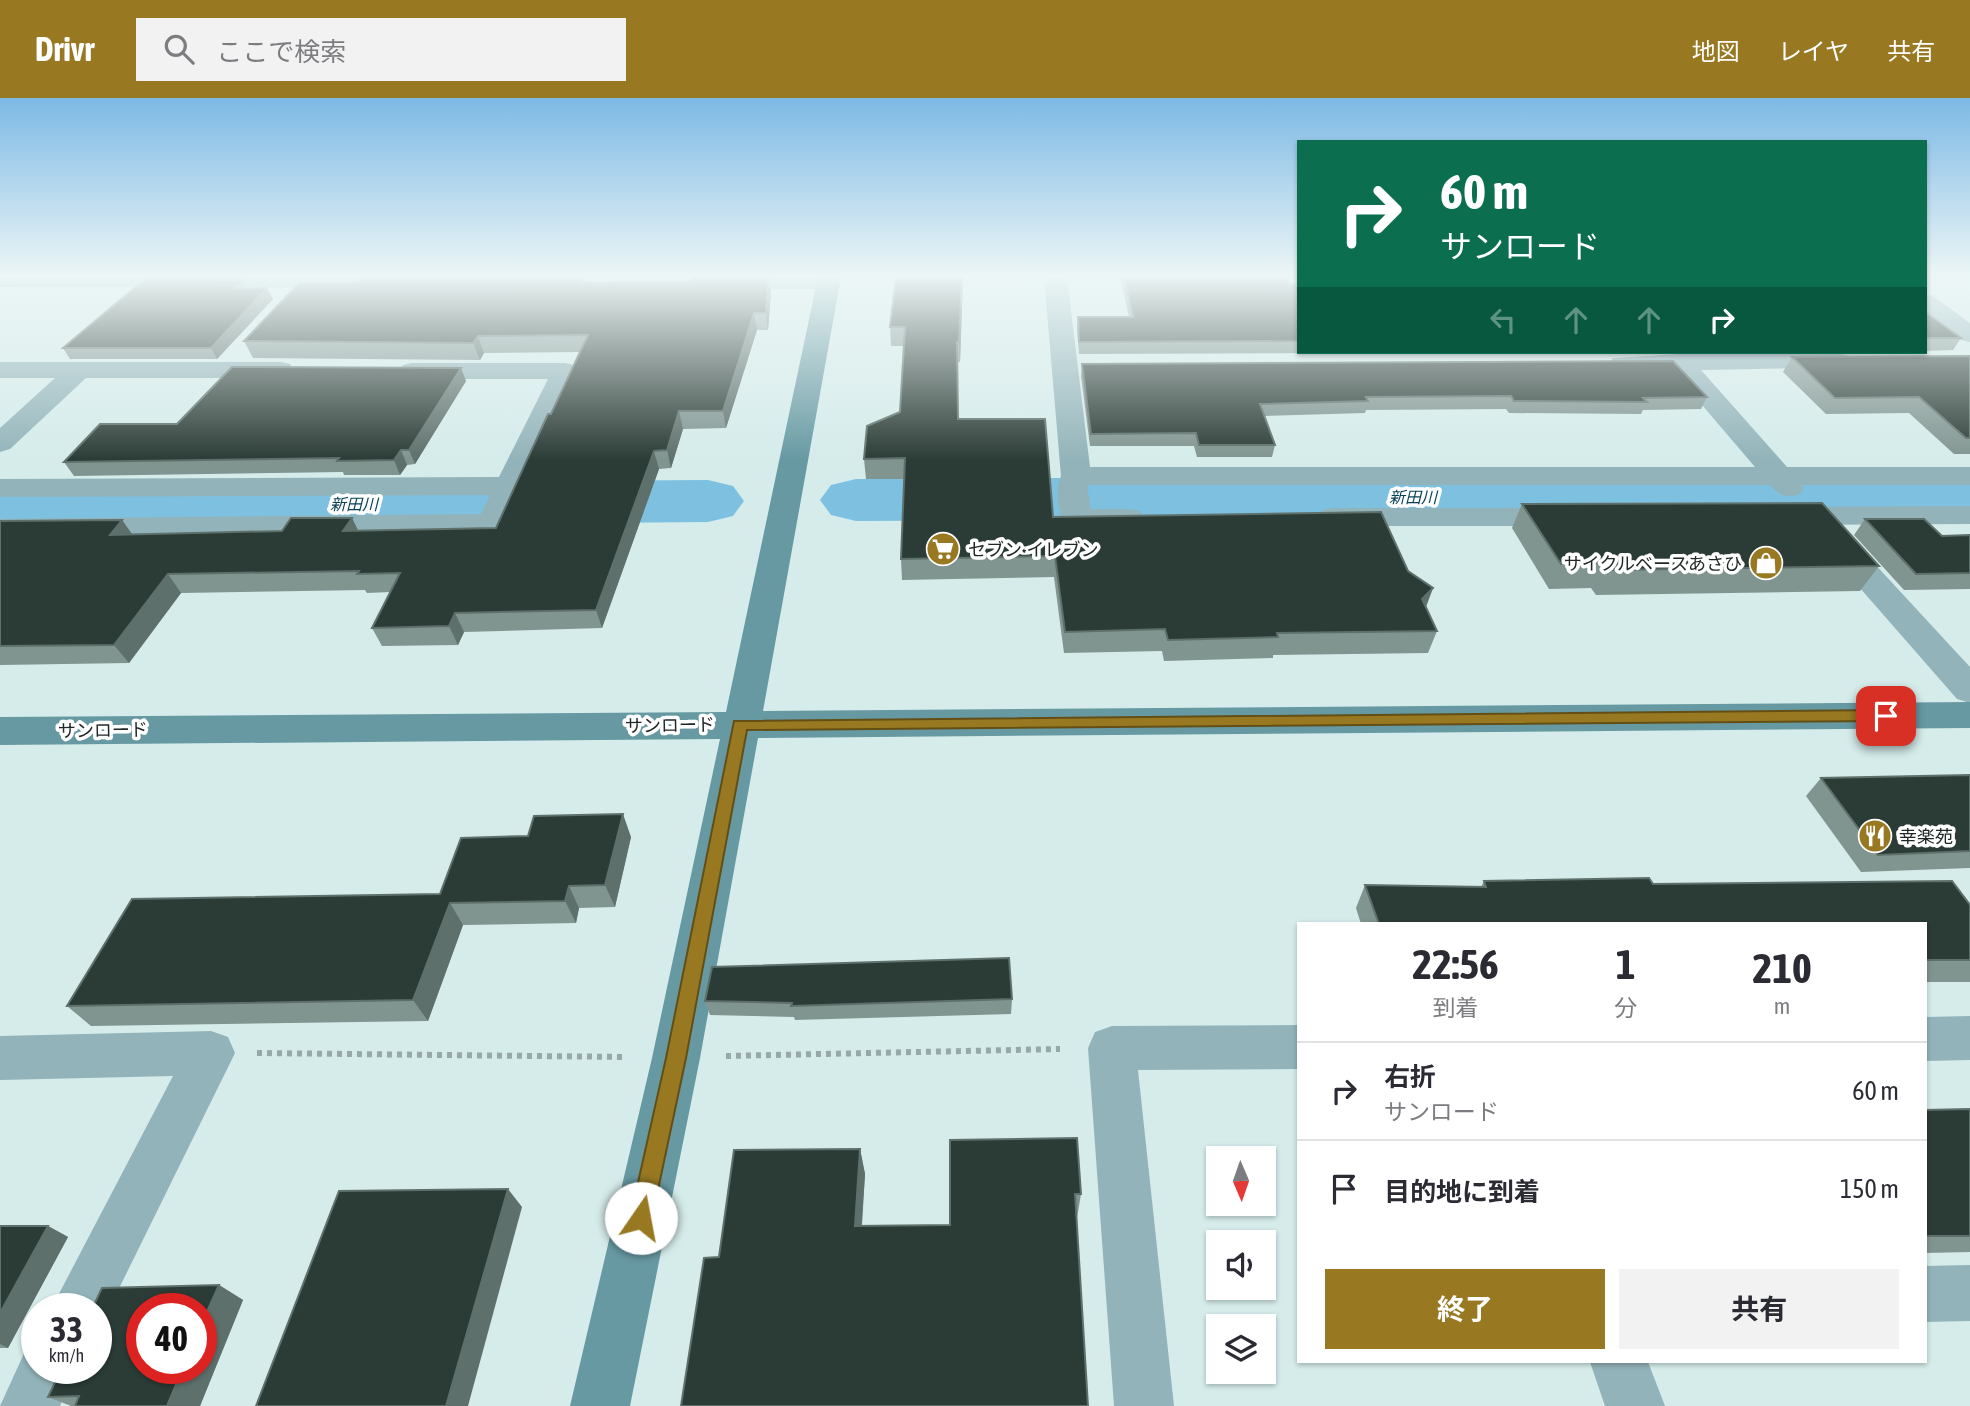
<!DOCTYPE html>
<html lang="ja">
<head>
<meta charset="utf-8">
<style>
  body { margin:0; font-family:"Asap Condensed","Noto Sans JP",sans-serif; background:#f2f2f3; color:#2b2b33; height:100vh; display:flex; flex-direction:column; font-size:26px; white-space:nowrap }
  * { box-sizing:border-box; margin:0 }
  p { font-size:23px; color:#7c7c81 }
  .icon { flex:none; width:38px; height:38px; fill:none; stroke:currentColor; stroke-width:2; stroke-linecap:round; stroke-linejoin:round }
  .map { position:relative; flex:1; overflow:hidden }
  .drawer { position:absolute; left:1297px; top:824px; width:630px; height:441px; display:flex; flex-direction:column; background:#fff; border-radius:0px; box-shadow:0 2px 5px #0004 }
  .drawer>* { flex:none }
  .guide { position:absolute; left:1297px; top:42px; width:630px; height:214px; border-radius:0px; box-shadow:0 2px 5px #0004; background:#0b6e4f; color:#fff; overflow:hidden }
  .needle { width:46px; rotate:178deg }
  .fabs { position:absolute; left:1206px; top:1048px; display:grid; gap:14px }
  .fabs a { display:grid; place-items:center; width:70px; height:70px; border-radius:0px; background:#fff; box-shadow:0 2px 5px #0004; font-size:35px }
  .speed { position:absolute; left:21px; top:1195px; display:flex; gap:14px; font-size:35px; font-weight:700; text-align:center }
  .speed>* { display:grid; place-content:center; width:91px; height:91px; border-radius:50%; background:#fff; box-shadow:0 2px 5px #0004; line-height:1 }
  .speed small { font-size:18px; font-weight:400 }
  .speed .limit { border:10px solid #d22; background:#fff; color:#111 }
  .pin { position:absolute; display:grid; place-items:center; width:60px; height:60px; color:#fff; margin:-30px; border-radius:14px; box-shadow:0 4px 10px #0006 }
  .me { position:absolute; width:77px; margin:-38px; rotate:12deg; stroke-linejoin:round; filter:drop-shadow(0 0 5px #0008) }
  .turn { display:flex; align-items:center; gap:24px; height:147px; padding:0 28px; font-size:32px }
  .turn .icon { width:91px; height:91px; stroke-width:2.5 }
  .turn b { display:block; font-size:49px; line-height:60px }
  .lanes { display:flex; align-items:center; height:66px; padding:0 28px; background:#0003; justify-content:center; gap:35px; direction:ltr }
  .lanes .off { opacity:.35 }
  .eta { display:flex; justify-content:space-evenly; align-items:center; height:119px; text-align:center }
  .eta b { font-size:42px; font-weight:700; line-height:49px }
  .action { display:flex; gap:14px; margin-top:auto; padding:14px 28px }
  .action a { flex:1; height:80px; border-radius:0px; background:#987922; color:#fff; font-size:28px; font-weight:700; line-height:80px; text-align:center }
  .action a+a { background:#f2f2f3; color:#2b2b33 }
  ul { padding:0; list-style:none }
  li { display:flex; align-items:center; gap:21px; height:98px; padding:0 28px; border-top:2px solid #e1e1e2 }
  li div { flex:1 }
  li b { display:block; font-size:26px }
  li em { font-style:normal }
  header { display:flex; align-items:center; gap:42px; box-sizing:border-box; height:98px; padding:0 35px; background:#987922; color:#fff }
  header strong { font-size:33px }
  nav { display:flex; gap:38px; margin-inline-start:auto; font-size:24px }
  .search { width:490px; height:63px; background:#f2f2f3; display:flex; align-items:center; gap:18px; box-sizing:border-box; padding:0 24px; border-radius:0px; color:#7c7c81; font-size:26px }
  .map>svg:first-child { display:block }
</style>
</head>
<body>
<header>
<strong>Drivr</strong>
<div class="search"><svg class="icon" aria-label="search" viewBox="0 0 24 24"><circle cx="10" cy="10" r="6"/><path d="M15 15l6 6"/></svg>ここで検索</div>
<nav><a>地図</a><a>レイヤ</a><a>共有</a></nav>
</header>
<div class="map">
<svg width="1970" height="1308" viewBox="0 0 1970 1308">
  <rect width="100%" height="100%" fill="#d5ecea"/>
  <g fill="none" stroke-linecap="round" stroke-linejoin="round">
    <g fill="#7ec0e0" fill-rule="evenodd">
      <polygon points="1970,371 1970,413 1793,418 856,423 831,417 820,402 831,387 856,381 1793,376"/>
      <polygon points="708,382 733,388 744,403 733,418 708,424 0,430 0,386"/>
    </g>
    <g stroke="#97a9a7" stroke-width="6" stroke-dasharray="5 5" stroke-linecap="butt">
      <polyline points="257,955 627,959"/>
      <polyline points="726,958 1060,951"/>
    </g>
    <g fill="#92b3b9" fill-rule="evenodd">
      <polygon points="0,179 420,179 423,183 419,188 411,190 0,189"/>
      <polygon points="708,179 837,179 841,184 837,189 829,191 716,191 708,189 704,184"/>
      <path d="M 1044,179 L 1067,179 L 1090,369 L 1755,369 L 1673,273 L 1613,270 L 1609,265 L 1613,260 L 1680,256 L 1842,256 L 1851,259 L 1855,264 L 1851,269 L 1701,272 L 1787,369 L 1970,369 L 1970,387 L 1802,387 L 1804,390 L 1800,396 C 1786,400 1780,398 1770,387 L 1087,387 L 1091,411 L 1129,411 L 1140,413 L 1144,420 L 1140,427 C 1118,432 1088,432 1066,427 C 1057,414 1055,392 1061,378 Z"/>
      <polygon points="1925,196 1933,198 1970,225 1970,244 1961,242 1925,215"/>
      <polygon points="0,264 281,264 290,266 294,272 290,278 281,280 86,280 10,351 0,354 0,330 55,280 0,280"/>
      <polygon points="412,265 565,265 574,267 578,273 503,432 492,434 0,439 0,421 481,416 490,397 0,399 0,381 499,379 548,281 412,281 403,279 399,273 403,267"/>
      <polygon points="1970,408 1970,426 1781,427 1770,425 1766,418 1770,411 1781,409"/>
      <polygon points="1333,410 1570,410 1581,412 1585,419 1581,426 1570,428 1333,428 1322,426 1318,419 1322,412"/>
      <polygon points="1836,434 1847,436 1970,569 1970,605 1957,601 1825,450 1820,443 1825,436"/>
      <polygon points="1970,918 1970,962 1925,963 1925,919"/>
      <polygon points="1298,927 1298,971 1138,972 1174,1308 1114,1308 1088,950 1095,934 1112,928"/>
      <polygon points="211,933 228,939 235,955 99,1231 96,1232 96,1211 51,1211 173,978 0,982 0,938"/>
      <polygon points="1970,1167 1970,1223 1925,1224 1925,1168"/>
      <polygon points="37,1245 37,1270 77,1270 60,1308 0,1308 27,1249"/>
      <polygon points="1590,1264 1648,1264 1665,1308 1605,1308"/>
    </g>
    <polygon fill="#6799a2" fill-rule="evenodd" points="818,179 841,179 763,613 1970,604 1970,630 758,640 700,960 630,1308 570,1308 652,960 720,641 0,647 0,619 726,614"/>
  </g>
  <g fill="#809490">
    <polygon points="362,179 586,179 588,184 771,194 768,232 757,232 726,330 683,331 671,370 659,371 602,530 464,534 458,547 382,548 372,530 390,494 367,495 365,492 181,495 129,565 0,567 0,423 132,436 496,430 580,254 484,255 480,262 253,260 244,243 359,184"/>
    <polygon points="963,179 960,264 957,264 958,321 1053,419 1408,473 1433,490 1426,509 1437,533 1428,555 1273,557 1273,560 1164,563 1162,553 1064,555 1054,479 902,482 901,461 904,381 866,381 864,361 900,314 904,248 891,248 890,229"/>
    <polygon points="1120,179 1287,179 1290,186 1298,186 1298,254 1648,254 1079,256 1077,232 1078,219 1129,219"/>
    <polygon points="245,191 273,201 217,261 70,261 63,250"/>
    <polygon points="1925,214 1961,240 1953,252 1925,253"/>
    <polygon points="1970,258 1970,356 1954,356 1909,315 1826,316 1783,274 1792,259"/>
    <polygon points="1082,266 1707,299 1701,311 1643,312 1641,316 1509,315 1506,311 1366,312 1365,315 1265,318 1275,347 1272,359 1197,359 1194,348 1090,348 1081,278"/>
    <polygon points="466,283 415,366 407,367 400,377 344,377 343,374 74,378 64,364 177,326"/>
    <polygon points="1522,406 1879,468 1860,493 1596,497 1591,490 1549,491 1512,430"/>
    <polygon points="1865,421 1942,438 1970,437 1970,491 1904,492 1854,437"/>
    <polygon points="1970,677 1970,770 1861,774 1806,698 1821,680"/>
    <polygon points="631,739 615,809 579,810 576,825 463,827 428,923 91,928 67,908"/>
    <polygon points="1484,783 1653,786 1970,807 1970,884 1925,884 1925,826 1361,826 1356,810 1365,787 1481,789"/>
    <polygon points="1012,901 1011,916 795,922 794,919 710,917 705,903"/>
    <polygon points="1970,1011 1970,1154 1925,1155 1925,1012"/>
    <polygon points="950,1042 1081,1096 1077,1120 1076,1120 1088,1308 719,1159 860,1051 865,1076 862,1128 950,1127"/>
    <polygon points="0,1128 48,1128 68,1139 8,1250 0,1250"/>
    <polygon points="219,1187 243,1202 200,1308 71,1308 48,1299"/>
  </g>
  <g fill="#5e706b">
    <polygon points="769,179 771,194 768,232 766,215"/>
    <polygon points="962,179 963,179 960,264 959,244"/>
    <polygon points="241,182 246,192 234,191"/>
    <polygon points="267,190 273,201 217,261 211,250"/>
    <polygon points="754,215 757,232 726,330 723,313"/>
    <polygon points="478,238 484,255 480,262 473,245"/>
    <polygon points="461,270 466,283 415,366 409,352"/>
    <polygon points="679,313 683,331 671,370 667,352"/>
    <polygon points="401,352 407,367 400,377 394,362"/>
    <polygon points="654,353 659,371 602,530 596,512"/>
    <polygon points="352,420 361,438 343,433"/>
    <polygon points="122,422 135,440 110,437"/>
    <polygon points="168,476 181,495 129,565 114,547"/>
    <polygon points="1433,490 1425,511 1422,501"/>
    <polygon points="455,515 464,534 458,547 449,528"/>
    <polygon points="623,716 631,739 615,809 605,787"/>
    <polygon points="569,788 579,810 576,825 565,803"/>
    <polygon points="450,805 463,827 428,923 413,902"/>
    <polygon points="860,1051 865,1076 860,1151 855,1128"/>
    <polygon points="508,1091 522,1109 468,1308 446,1308"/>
    <polygon points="48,1128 68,1139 8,1250 0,1246 0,1215"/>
    <polygon points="219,1187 243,1202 200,1308 167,1308 183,1270 201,1270 201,1227"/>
  </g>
  <g fill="#2b3b35" stroke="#5e706b" stroke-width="2">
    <polygon points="362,179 584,179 582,184 690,183 692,179 768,179 766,215 754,215 723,313 679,313 667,352 654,353 596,512 455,515 449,528 372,530 400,475 357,476 359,473 168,476 114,547 0,548 0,423 122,422 110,437 282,433 291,420 352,420 343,433 496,430 548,316 551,316 588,237 478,238 473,245 244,243 299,185 359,184"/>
    <polygon points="896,179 962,179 959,244 957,244 958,321 1045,321 1053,419 1381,414 1408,473 1433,490 1422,501 1437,533 1277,535 1278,539 1168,542 1165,531 1065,534 1055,458 901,461 905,360 864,361 867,328 900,314 905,229 890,229"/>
    <polygon points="1124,179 1287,179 1290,186 1298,186 1298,243 1079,244 1078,219 1133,219"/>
    <polygon points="145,181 241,182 234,191 267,190 211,250 63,250"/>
    <polygon points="1925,214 1961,240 1925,240"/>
    <polygon points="1970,258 1970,340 1966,340 1919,299 1835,300 1792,259"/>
    <polygon points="1673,263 1707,299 1643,300 1647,304 1514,303 1511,298 1366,299 1368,303 1260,306 1275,347 1199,347 1196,335 1091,336 1082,266"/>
    <polygon points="232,269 461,270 409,352 401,352 394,362 337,363 339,360 64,364 100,326 177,326"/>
    <polygon points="1822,405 1879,468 1609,472 1604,465 1561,466 1522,406"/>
    <polygon points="1865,421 1924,421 1942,438 1970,437 1970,475 1916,476"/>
    <polygon points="1970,677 1970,753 1878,757 1821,680"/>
    <polygon points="623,716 605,787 569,788 565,803 450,805 413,902 67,908 132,801 440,796 461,740 528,738 534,718"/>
    <polygon points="1649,780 1653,786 1952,783 1970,807 1970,862 1925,862 1925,826 1379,826 1365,787 1486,789 1484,783"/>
    <polygon points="1009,860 1012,901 791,908 792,905 705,903 712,869"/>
    <polygon points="1970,1011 1970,1138 1925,1138 1925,1012"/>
    <polygon points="1077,1040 1081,1096 1075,1096 1088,1308 681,1308 704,1160 719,1159 734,1052 860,1051 855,1128 950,1127 950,1042"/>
    <polygon points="508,1091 446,1308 256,1308 339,1093"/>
    <polygon points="0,1128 48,1128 0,1215"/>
    <polygon points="219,1187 201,1227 201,1211 142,1211 142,1270 183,1270 167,1308 75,1308 79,1298 48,1299 62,1270 96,1270 96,1211 92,1211 102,1190"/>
  </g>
  <linearGradient id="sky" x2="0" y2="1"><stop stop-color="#7db9e5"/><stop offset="0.49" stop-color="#ecf6f6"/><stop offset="1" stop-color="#ecf6f6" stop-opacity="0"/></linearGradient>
  <rect width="1970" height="362" fill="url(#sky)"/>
  <polygon fill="#987922" stroke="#634f16" stroke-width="2" points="1886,612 1894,618 1886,623 747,632 686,960 652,1120 649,1128 641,1131 633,1128 630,1120 666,960 734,623"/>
  <defs>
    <symbol id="supermarket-disc" viewBox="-11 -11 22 22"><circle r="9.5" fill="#987922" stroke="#fff"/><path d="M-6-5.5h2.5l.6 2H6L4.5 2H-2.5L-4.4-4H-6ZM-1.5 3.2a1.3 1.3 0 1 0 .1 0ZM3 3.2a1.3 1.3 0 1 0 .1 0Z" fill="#fff"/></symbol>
    <symbol id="shop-disc" viewBox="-11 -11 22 22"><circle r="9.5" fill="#987922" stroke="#fff"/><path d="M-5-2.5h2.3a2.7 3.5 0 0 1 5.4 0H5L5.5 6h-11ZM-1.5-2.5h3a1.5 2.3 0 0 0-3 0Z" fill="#fff"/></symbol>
    <symbol id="restaurant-disc" viewBox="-11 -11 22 22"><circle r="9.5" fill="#987922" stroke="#fff"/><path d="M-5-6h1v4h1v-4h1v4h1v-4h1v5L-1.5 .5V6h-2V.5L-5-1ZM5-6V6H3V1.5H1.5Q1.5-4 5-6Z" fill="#fff"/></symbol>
  </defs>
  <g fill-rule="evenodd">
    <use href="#supermarket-disc" x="924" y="432" width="38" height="38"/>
    <use href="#shop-disc" x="1747" y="446" width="38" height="38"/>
    <use href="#restaurant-disc" x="1856" y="719" width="38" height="38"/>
  </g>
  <g text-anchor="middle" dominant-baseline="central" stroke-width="7" stroke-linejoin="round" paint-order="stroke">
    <g font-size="16" font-style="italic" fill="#084158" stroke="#fff">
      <text x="1413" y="399">新田川</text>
      <text x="354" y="406">新田川</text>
    </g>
    <g font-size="18" fill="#202827" stroke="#fff" text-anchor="start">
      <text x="968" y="451">セブン-イレブン</text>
      <text x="1742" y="465" text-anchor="end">サイクルベースあさひ</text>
      <text x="1899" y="738">幸楽苑</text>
    </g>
    <g font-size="18" fill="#202827" stroke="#fff">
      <text transform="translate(670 627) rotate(-1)">サンロード</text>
      <text transform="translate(103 632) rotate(-1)">サンロード</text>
    </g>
  </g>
</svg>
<div class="fabs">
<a><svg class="needle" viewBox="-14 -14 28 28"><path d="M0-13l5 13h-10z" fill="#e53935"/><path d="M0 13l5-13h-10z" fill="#7c7c81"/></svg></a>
<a><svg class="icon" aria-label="sound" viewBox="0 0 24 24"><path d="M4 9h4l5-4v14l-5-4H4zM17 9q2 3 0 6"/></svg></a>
<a><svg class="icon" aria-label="layers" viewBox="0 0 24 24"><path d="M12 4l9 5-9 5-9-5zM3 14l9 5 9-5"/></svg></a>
</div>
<div class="speed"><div>33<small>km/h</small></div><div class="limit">40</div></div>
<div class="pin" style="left:1886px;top:618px;background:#d93025"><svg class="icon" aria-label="arrive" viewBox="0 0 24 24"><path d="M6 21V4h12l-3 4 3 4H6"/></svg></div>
<svg class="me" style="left:641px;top:1120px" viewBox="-20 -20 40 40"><circle r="19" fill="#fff"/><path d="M0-13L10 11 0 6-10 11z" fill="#987922"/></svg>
<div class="guide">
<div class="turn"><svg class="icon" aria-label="right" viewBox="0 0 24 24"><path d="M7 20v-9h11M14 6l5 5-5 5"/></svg><div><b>60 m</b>サンロード</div></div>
<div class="lanes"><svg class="icon off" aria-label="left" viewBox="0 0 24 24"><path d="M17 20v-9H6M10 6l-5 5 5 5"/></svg><svg class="icon off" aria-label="ahead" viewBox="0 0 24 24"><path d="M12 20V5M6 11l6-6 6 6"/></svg><svg class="icon off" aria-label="ahead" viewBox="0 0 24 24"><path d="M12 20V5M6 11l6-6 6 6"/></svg><svg class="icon" aria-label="right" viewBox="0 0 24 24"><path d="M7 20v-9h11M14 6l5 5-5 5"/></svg></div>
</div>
<section class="drawer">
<div class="eta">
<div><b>22:56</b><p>到着</p></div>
<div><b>1</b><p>分</p></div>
<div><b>210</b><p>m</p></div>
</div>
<ul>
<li><svg class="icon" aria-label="right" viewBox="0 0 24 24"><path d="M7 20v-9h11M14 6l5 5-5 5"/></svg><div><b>右折</b><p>サンロード</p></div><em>60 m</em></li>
<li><svg class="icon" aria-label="arrive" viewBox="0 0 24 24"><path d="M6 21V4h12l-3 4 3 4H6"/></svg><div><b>目的地に到着</b></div><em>150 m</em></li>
</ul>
<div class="action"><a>終了</a><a>共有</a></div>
</section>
</div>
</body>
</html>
